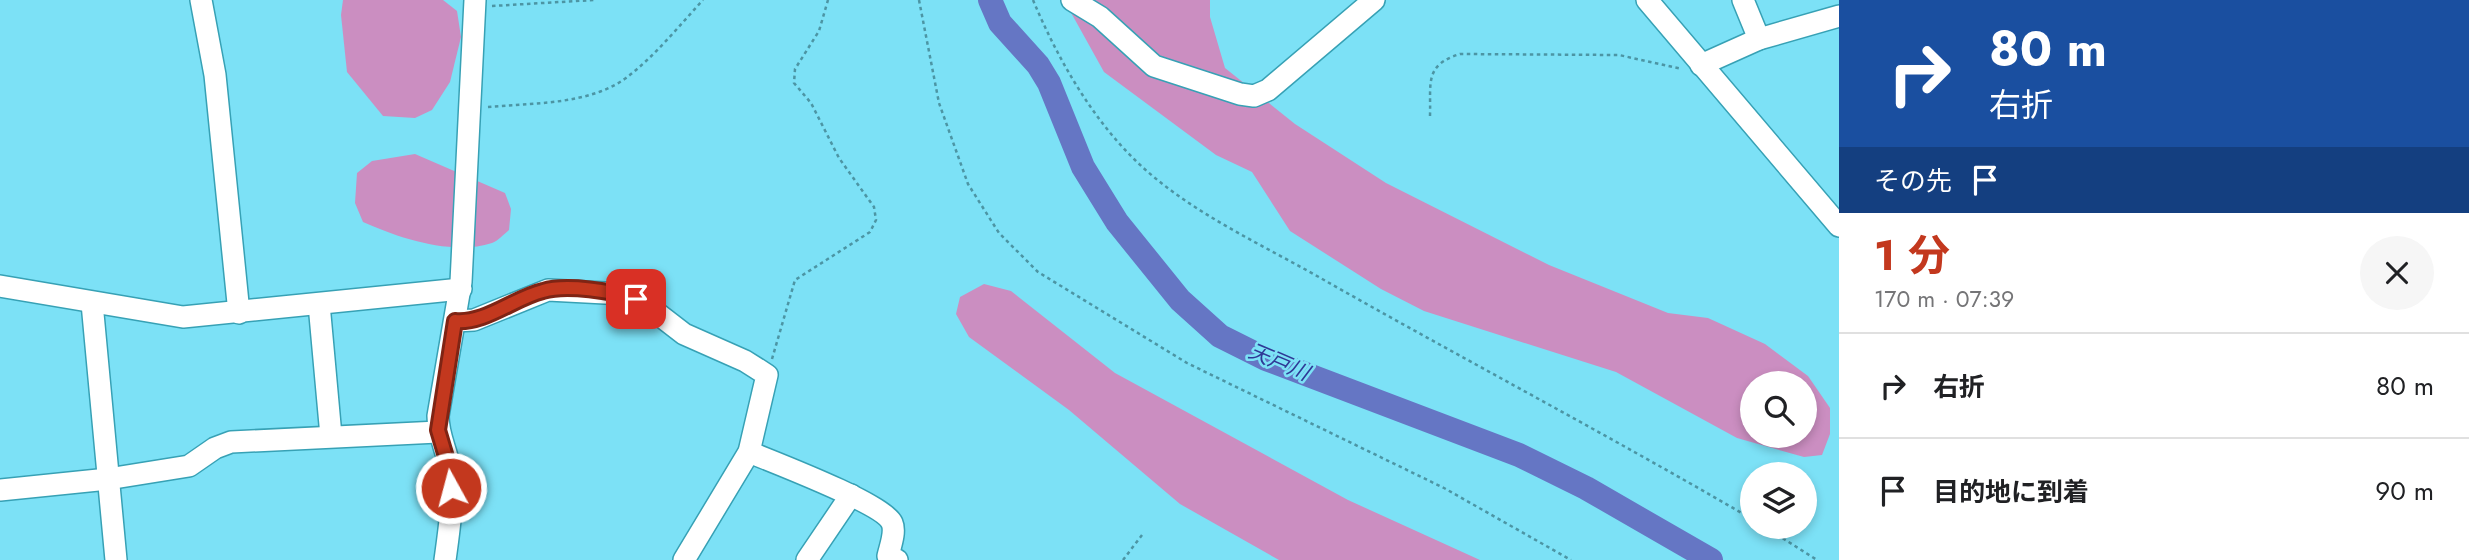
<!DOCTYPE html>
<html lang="ja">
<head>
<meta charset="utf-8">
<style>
  body { margin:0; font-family:Jost,"Noto Sans JP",sans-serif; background:#f6f6f6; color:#202124; height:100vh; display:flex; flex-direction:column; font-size:26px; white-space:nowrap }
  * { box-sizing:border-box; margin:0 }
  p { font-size:23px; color:#757577 }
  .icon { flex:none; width:38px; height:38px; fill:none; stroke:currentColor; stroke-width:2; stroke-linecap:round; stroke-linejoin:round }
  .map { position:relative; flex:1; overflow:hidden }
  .side { display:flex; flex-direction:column; background:#fff; width:630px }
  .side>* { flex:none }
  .hud { background:#1a4fa0; color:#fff; overflow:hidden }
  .controls { position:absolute; left:1740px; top:371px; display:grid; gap:14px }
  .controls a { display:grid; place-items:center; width:77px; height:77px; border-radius:50%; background:#fff; box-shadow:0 4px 10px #0003; font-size:35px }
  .pin { position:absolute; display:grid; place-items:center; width:60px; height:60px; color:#fff; margin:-30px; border-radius:14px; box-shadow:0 4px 10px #0006 }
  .me { position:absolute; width:77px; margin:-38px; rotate:353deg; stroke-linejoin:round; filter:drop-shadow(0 0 5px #0008) }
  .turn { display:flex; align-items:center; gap:24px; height:147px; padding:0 35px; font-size:32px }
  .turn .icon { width:91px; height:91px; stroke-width:2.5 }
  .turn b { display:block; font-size:49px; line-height:60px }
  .then { display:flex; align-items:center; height:66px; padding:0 35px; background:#0003; gap:14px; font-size:26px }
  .round { display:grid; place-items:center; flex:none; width:74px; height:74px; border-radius:37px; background:#f6f6f6 }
  .headline { display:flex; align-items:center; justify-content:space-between; height:119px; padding:0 35px }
  h1 { font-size:42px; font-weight:700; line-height:52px; color:#c3381e }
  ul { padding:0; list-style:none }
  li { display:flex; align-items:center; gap:21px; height:105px; padding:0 35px; border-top:2px solid #e0e0e0 }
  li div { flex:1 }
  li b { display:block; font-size:26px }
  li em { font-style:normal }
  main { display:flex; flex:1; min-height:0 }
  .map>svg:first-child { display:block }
</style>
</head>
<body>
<main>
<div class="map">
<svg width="1839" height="560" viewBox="0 0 1839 560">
  <rect width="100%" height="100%" fill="#7ce1f6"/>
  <g fill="#cb8ec1" fill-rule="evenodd">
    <polygon points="343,0 443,0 457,11 461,37 450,82 432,110 415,118 383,116 347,72 341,15"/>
    <path d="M 1064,0 L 1210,0 L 1210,17 L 1225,68 L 1295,124 L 1386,183 L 1549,265 L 1668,313 L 1708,318 L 1765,344 L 1808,376 L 1830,408 L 1830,434 L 1822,455 L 1804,457 L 1737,438 L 1616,372 L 1424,311 L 1381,289 L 1290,231 L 1252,172 L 1216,155 L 1104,72 ZM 1752,383 L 1804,383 L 1804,436 L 1752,436 Z"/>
    <path d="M 415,154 L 505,193 L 511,209 L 509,230 C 504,234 498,241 492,243 C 452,256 399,238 363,222 L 355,203 L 357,173 L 372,161 Z"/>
    <polygon points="984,284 1011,291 1115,373 1348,500 1480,560 1279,560 1180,504 1069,410 969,337 956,314 960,297"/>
  </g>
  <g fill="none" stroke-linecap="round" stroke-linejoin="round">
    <polyline stroke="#6576c4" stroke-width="24" points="990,0 1000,23 1038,65 1049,83 1083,167 1117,222 1180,300 1220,336 1266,359 1519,455 1586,488 1711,560"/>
    <defs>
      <g id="minor">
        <polyline points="201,0 215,75 239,313"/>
        <polyline points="1072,0 1100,17 1154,66 1240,94 1254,96 1268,90 1374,0"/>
        <polyline points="1647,0 1839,226"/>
        <polyline points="1743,0 1759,39"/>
        <polyline points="1701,65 1759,39 1839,16"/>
        <polyline points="0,286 183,317 461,289"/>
        <polyline points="92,303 116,560"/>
        <polyline points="319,304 331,436"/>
        <polyline points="455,321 474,320 548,290 624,294 649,307 684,334 745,361 767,375 749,452 684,560"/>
        <path d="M 749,452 C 773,462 884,504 892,523 C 896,532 890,547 888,556 L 897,560"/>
        <polyline points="0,490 108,479 189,466 215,448 231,442 438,432"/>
        <path d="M 445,560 C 449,531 454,499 450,470 C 447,450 438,436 438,416 L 461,282 L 475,0"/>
        <polyline points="807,560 851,495"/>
      </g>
    </defs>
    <use href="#minor" stroke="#37a1b5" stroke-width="24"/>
    <g stroke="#4c95a4" stroke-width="2.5" stroke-dasharray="3.5 3.5" stroke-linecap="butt">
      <polyline points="919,0 939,103 968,184 999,233 1038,272 1187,363 1444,488 1571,560"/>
      <path d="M 1033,0 C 1057,57 1090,116 1135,160 C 1189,213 1266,246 1331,284 C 1471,363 1613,438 1752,519"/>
      <polyline points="492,6 594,0"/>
      <path d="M 488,107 C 532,103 589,105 626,78 C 654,57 679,26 703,0"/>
      <path d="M 1430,116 C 1431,83 1424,65 1460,54 L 1619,55 L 1682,69"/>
      <polyline points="772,359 795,280 870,232 876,220 874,207 839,158 811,103 794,83 795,69 819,31 828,0"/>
      <polyline points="1765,527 1817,560"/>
      <polyline points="1123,560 1142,535"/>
    </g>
    <use href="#minor" stroke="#fff" stroke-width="21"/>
  </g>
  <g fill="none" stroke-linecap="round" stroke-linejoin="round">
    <defs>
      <path id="route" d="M 451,488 L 449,467 L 438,430 L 455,321 C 485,324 514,298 543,291 C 566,284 613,291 636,299"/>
    </defs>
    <use href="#route" stroke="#7f2414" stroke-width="18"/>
    <use href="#route" stroke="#c3381e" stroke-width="12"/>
  </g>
  <g text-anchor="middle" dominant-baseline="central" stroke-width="5" stroke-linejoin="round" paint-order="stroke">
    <g font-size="21" font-style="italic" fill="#2f3996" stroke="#7ce1f6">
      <text transform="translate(1279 362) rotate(23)">天戸川</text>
    </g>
  </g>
</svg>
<div class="controls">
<a><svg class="icon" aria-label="search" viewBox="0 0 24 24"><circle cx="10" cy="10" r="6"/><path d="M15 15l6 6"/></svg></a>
<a><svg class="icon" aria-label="layers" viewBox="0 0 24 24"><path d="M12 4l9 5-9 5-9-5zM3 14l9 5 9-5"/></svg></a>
</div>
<div class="pin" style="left:636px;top:299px;background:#d93025"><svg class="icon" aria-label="arrive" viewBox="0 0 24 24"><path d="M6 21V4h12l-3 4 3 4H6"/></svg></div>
<svg class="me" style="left:451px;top:488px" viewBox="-20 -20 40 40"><circle r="17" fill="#c3381e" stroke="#fff" stroke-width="3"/><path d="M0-11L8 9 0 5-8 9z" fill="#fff"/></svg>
</div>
<section class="side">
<div class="hud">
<div class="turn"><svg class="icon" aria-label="right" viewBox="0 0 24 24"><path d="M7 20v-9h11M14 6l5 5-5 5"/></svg><div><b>80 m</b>右折</div></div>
<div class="then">その先<svg class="icon" aria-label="arrive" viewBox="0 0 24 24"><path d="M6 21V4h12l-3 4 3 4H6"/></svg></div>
</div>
<div class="headline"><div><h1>1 分</h1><p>170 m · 07:39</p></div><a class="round"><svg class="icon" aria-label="close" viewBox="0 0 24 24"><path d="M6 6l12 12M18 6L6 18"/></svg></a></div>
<ul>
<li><svg class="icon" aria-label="right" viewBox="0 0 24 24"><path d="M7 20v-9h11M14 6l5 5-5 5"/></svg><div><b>右折</b></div><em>80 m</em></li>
<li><svg class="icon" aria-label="arrive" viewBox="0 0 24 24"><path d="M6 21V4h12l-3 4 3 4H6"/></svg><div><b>目的地に到着</b></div><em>90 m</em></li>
</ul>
</section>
</main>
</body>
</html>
